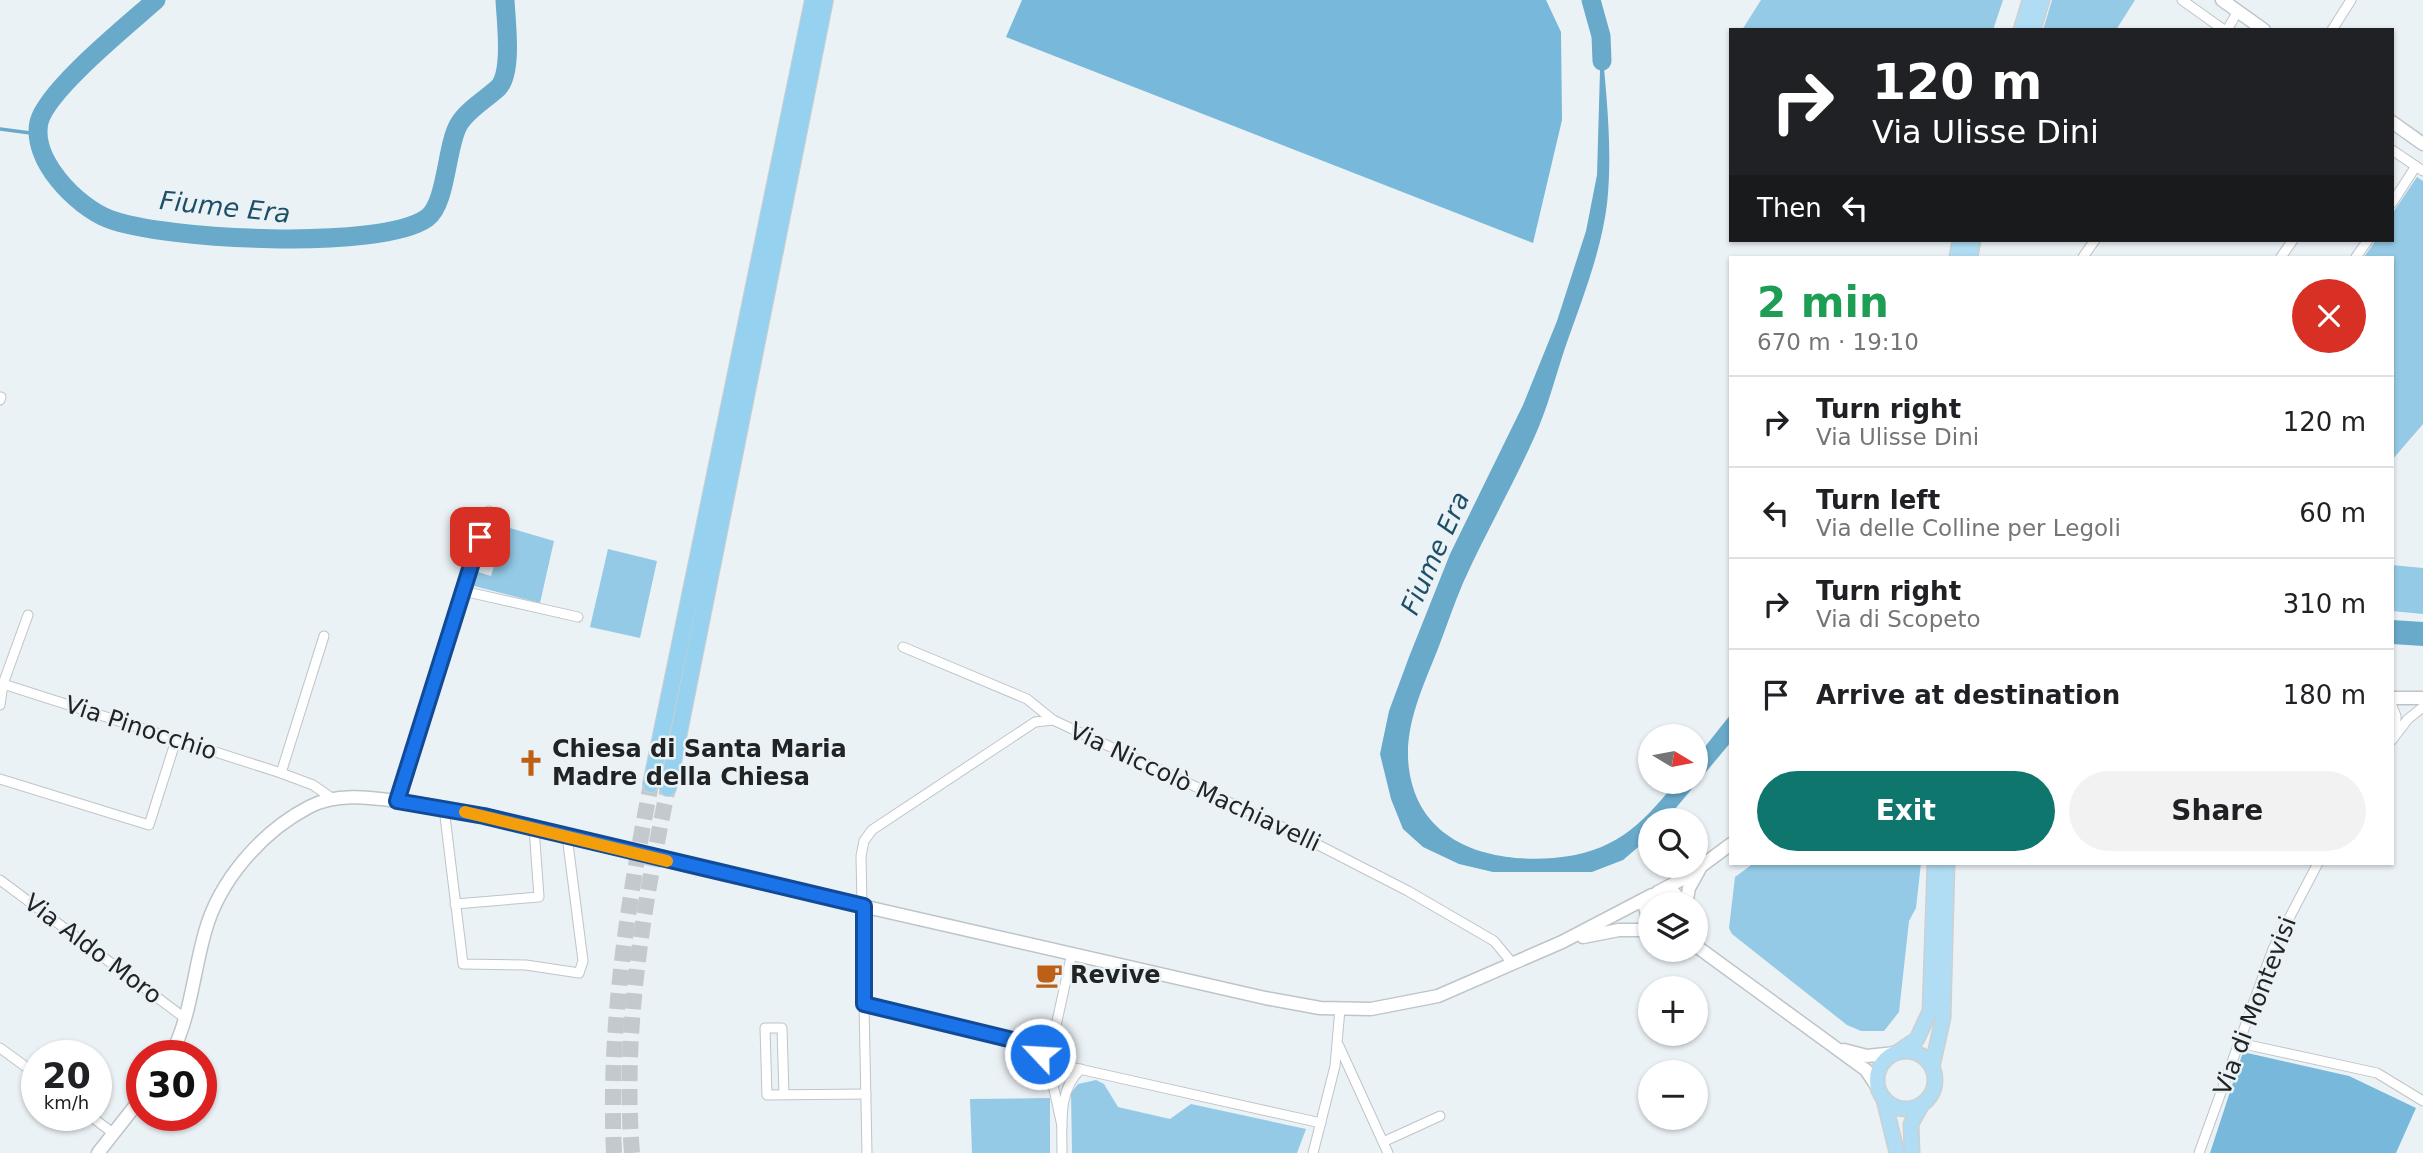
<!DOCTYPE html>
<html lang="en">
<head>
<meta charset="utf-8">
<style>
  body { margin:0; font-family:"DejaVu Sans",sans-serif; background:#f2f2f2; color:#202124; height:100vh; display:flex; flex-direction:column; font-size:26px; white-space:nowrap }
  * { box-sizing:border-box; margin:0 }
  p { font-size:23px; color:#757577 }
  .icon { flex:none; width:38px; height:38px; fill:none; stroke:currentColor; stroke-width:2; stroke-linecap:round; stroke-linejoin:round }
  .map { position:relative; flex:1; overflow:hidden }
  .details { position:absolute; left:1729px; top:256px; width:665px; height:609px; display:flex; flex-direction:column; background:#fff; border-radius:0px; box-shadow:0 2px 5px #0004 }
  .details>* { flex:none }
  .hud { position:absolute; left:1729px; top:28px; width:665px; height:214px; border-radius:0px; box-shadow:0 2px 5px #0004; background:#202124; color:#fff; overflow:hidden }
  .needle { width:46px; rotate:100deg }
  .controls { position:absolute; left:1638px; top:724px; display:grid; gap:14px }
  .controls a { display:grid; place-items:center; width:70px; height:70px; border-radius:50%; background:#fff; box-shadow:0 2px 5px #0004; font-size:35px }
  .speed { position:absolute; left:21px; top:1040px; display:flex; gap:14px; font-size:35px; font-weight:700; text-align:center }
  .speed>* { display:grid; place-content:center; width:91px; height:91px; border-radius:50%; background:#fff; box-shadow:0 2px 5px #0004; line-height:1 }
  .speed small { font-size:18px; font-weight:400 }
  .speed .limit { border:10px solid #d22; background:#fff; color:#111 }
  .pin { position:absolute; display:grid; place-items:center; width:60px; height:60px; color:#fff; margin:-30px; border-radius:14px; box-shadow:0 4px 10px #0006 }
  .me { position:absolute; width:77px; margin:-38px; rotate:295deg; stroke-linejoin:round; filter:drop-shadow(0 0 5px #0008) }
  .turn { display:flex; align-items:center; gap:24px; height:147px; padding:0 28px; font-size:32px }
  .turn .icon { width:91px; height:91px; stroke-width:2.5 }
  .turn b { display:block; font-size:49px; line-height:60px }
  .then { display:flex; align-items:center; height:66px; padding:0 28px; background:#0003; gap:14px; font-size:26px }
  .round { display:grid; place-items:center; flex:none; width:74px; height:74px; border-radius:37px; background:#f2f2f2 }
  .summary { display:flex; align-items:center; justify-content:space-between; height:119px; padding:0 28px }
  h1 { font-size:42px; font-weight:800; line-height:52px; color:#1e9e55 }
  .primary-button { display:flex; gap:14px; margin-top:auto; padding:14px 28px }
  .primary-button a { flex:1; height:80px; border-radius:42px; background:#0f766e; color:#fff; font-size:28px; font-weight:800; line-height:80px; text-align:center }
  .primary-button a+a { background:#f2f2f2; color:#202124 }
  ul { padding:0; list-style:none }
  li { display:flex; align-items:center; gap:21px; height:91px; padding:0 28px; border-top:2px solid #e0e0e0 }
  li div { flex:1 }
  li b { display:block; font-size:26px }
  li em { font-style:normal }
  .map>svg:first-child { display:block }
</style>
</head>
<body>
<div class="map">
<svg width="2423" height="1153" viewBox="0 0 2423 1153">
  <rect width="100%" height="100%" fill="#ebf2f6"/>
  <g fill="#94cae6">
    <polygon points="1761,0 2003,0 1993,30 1742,30"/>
    <polygon points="2052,0 2135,0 2116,30 2043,30"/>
    <polygon points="2417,177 2423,181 2423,424 2392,460 2392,257 2364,257 2376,240 2392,240 2392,214"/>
    <polygon points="506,527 554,541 540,603 474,586 475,571 491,576"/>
    <polygon points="608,549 657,561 640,638 590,627"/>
    <polygon points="2392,565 2423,568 2423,614 2392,611"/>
    <polygon points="1754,863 1921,863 1916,908 1909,921 1899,1012 1884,1031 1861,1031 1847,1025 1732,934 1729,928 1735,877"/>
    <polygon points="1096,1080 1104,1084 1118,1107 1170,1119 1191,1104 1306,1129 1297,1153 1072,1153 1071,1093 1078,1084"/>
    <polygon points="1050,1098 1050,1153 972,1153 970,1099"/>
  </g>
  <g fill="#78b8da">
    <polygon points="1022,0 1546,0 1561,32 1562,120 1533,243 1006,37"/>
    <polygon points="2243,1052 2349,1076 2416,1108 2396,1153 2210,1153"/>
  </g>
  <g fill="#69a9ca">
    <path d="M 1601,36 C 1606,91 1613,149 1607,204 C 1601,253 1581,302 1565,348 C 1555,378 1547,410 1534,438 C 1512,487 1485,534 1463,583 C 1454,604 1447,625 1439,646 C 1424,685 1403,726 1409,769 C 1419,843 1489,863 1553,858 C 1613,853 1640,827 1676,782 L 1696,782 L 1696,758 L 1731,714 L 1731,742 L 1665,821 L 1650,821 L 1650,837 L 1623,860 L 1592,872 L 1493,872 L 1459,864 L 1423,847 L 1403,829 L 1391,799 L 1380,754 L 1389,711 L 1409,657 L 1450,554 L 1523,405 L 1557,321 L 1586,231 L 1597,175 Z"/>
    <polygon points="2392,620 2423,622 2423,646 2392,644"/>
  </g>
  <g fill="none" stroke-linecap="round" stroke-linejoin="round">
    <polyline stroke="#69a9ca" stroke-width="3.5" points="0,129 38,134"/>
    <g stroke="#69a9ca" stroke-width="19">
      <path d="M 156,0 C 129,24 47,90 39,122 C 31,160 76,206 109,219 C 163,240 381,251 427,218 C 447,204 446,145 459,124 C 467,110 486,99 498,88 C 513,73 506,21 505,0"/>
      <polyline points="1591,0 1601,36 1602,61"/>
    </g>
    <g stroke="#c3c9cc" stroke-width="16" stroke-dasharray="16 8" stroke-linecap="butt">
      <path d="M 614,1153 C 608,1029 627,906 651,784"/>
      <path d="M 632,1153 C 622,1031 643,907 668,788"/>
    </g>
    <defs>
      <g id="minor">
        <polyline points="2182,0 2224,30"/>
        <polyline points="2227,30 2238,11"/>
        <polyline points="2332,30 2351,0"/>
        <polyline points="2392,150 2423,171"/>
        <polyline points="2392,203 2416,166"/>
        <polyline points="2083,257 2095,240"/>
        <polyline points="2281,257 2293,240"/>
        <polyline points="2356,257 2368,240"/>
        <polyline points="0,400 1,397"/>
        <polyline points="463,591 578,617"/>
        <polyline points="903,647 1027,699 1053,720"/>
        <polyline points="0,683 281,773 313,785 333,799"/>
        <polyline points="0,705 3,684 28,615"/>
        <polyline points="2392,706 2396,716 2396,732"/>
        <polyline points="2392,740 2408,719 2423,707"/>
        <polyline points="281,773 324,636"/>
        <polyline points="0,779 149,825 176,740"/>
        <polyline points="397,801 489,511"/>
        <polyline points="444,808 463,964 526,965 579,973 583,961 567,836"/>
        <polyline points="0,880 186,1019"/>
        <polyline points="455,904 539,897 534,828"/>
        <polyline points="864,1004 1017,1041 1032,1047 1048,1062 1321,1123"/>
        <polyline points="2239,1043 2377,1073 2423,1101"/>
        <polyline points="1339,1046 1388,1153"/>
        <polyline points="0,1048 37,1075"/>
        <polyline points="784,1095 782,1028 765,1028 767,1095 866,1094"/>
        <polyline points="89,1115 113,1133"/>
        <polyline points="1062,1126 1048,1062 1072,953"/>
        <polyline points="1383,1142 1440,1116"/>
        <polyline points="867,1153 861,856 864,841 872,830 1035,722 1053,720 1299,835 1408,891 1494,941 1513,964"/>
        <path d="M 1062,1153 C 1062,1124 1058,1089 1081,1069"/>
        <polyline points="1313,1153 1335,1066 1340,1009"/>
        <polyline points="2199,1153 2273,949 2318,863"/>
      </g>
      <g id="tertiary">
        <polyline points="2222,0 2264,30"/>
        <polyline points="2392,122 2423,144"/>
        <polyline points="2392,698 2423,698"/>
        <polyline points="1658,892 1688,876 1731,844"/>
        <polyline points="1686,905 1689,888 1699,870"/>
        <polyline points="1650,926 1645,907 1658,892 1672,891 1686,905"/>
        <polyline points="1583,937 1619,930 1650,930"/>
        <polyline points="1696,946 1866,1070 1878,1088"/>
        <polyline points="1844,1050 1867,1056 1895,1053"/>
        <path d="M 171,1055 C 191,1016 193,974 205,932 C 219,881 261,832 309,807 C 335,793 368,797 397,801 C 502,813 606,847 709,871 C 894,914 1080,955 1265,998 L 1320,1008 L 1371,1009 L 1438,996 L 1562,942 L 1652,895"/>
        <polyline points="98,1153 142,1097"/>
      </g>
      <g id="primary">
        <polyline points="2021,30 2030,0"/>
        <polyline points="2033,30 2042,0"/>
        <polyline points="1957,257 1960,240"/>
        <polyline points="1970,257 1973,240"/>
        <circle cx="1906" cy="1080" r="29"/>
        <polyline points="1898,1052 1917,1039 1930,1011 1935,863"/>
        <polyline points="1932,1067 1943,1018 1947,863"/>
        <polyline points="1884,1100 1897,1153"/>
        <polyline points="1912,1153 1911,1124 1922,1104"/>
      </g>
      <g id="trunk">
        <polyline points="651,784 813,0"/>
        <polyline points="668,788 825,0"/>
      </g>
    </defs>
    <use href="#minor" stroke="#bec4c8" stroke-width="11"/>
    <use href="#tertiary" stroke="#bec4c8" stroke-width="15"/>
    <use href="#primary" stroke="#cecfcf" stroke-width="17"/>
    <use href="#trunk" stroke="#cecfcf" stroke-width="18"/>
    <use href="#minor" stroke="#fff" stroke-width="9"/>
    <use href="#tertiary" stroke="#fff" stroke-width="12"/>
    <use href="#primary" stroke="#b0ddf3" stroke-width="14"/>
    <use href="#trunk" stroke="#96d2ef" stroke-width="16"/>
  </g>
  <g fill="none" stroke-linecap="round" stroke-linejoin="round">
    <defs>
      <polyline id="route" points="480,537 397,801 484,816 864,906 864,1004 1017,1041 1040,1054"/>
    </defs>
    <use href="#route" stroke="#114b97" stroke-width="18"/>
    <use href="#route" stroke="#1a73e8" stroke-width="12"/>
    <polyline stroke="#f59e0b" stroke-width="12" points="465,812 667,861"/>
  </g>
  <defs>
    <symbol id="church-bare" viewBox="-9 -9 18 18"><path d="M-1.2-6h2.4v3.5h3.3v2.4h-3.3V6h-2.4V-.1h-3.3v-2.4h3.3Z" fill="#bd5f15" stroke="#ebf2f6" stroke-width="2.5" paint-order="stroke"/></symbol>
    <symbol id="cafe-bare" viewBox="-9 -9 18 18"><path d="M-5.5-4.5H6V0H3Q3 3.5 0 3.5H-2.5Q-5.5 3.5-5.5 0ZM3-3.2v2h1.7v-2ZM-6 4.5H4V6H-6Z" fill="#bd5f15" stroke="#ebf2f6" stroke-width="2.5" paint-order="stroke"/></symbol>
  </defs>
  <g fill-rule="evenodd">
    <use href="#church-bare" x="512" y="744" width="38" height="38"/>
    <use href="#cafe-bare" x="1030" y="956" width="38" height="38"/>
  </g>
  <g text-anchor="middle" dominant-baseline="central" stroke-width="5" stroke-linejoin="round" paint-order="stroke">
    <g font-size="24" fill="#212425" stroke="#ebf2f6">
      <text transform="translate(141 728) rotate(18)">Via Pinocchio</text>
      <text transform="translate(1195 787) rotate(25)">Via Niccolò Machiavelli</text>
      <text transform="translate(93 949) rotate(37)">Via Aldo Moro</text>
      <text transform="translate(2255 1006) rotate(-69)">Via di Montevisi</text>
    </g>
    <g font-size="24" font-weight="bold" fill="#212425" stroke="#ebf2f6" text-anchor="start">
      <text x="552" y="749">Chiesa di Santa Maria<tspan x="552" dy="28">Madre della Chiesa</tspan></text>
      <text x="1070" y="975">Revive</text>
    </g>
    <g font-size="26" font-style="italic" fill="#1d5068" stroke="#ebf2f6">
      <text transform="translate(225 207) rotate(6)">Fiume Era</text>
      <text transform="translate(1435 553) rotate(-66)">Fiume Era</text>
    </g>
  </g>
</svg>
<div class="controls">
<a><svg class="needle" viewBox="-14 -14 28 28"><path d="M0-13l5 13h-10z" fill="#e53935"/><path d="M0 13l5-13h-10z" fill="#757577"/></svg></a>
<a><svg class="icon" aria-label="search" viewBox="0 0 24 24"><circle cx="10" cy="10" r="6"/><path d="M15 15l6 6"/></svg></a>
<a><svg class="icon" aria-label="layers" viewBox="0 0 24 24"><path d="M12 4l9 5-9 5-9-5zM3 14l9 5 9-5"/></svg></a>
<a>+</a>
<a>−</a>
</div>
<div class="speed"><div>20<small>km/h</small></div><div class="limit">30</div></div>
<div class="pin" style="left:480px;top:537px;background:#d93025"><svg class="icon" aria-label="arrive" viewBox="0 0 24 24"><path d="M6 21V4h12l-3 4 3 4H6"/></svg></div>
<svg class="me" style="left:1040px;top:1054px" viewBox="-20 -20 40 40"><circle r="17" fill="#1a73e8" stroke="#fff" stroke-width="3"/><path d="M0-11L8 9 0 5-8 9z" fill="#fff"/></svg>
<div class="hud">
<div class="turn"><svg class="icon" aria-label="right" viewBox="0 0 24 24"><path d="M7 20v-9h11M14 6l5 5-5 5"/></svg><div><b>120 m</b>Via Ulisse Dini</div></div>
<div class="then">Then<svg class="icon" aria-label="left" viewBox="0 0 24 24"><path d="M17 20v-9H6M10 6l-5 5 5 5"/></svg></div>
</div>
<section class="details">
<div class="summary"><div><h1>2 min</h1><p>670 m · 19:10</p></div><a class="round" style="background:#d93025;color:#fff"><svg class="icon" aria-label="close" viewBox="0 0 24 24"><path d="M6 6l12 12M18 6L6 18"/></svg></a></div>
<ul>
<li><svg class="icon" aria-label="right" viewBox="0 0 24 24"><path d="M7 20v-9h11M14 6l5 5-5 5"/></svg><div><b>Turn right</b><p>Via Ulisse Dini</p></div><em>120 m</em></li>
<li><svg class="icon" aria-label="left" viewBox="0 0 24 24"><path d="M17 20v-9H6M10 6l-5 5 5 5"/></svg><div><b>Turn left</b><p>Via delle Colline per Legoli</p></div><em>60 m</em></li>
<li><svg class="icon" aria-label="right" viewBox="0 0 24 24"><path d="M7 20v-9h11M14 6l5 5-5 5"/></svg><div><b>Turn right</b><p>Via di Scopeto</p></div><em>310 m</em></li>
<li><svg class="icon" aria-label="arrive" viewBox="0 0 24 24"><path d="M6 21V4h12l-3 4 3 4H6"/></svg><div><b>Arrive at destination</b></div><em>180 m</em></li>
</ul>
<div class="primary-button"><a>Exit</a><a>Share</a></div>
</section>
</div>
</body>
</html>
